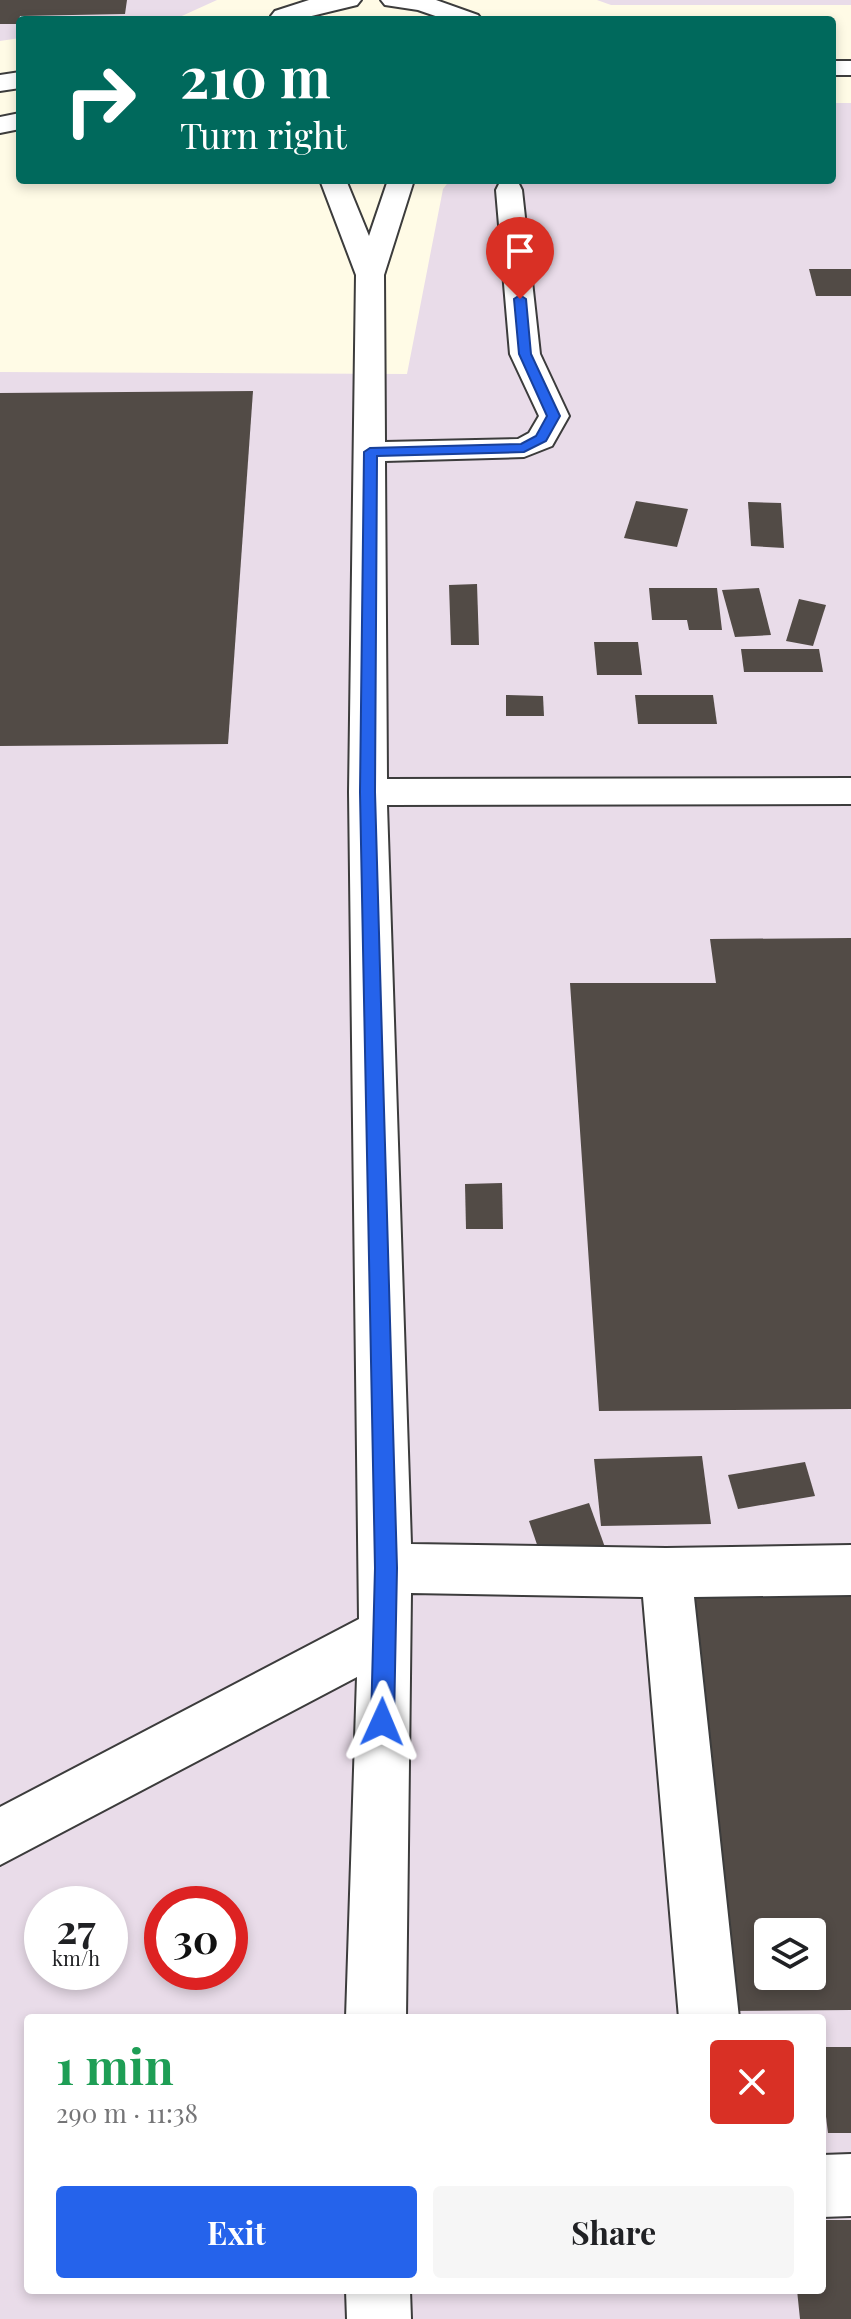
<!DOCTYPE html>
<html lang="en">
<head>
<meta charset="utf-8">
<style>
  body { margin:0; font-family:"Playfair Display",serif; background:#f6f6f6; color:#202124; height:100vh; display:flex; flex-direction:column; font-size:30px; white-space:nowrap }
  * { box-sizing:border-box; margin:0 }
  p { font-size:26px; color:#757577 }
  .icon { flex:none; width:44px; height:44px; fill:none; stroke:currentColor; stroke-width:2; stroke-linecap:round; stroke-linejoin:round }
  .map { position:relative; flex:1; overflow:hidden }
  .panel { position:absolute; left:24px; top:2014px; width:802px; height:280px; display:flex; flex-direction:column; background:#fff; border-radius:8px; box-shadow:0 4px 12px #0003 }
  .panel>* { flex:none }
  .guide { position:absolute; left:16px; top:16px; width:820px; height:168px; border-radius:8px; box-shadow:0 4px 12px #0003; background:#00695c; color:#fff; overflow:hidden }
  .buttons { position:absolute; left:754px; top:1918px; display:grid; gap:16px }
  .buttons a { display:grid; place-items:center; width:72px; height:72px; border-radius:8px; background:#fff; box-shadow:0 4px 12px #0003; font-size:40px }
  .speed { position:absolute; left:24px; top:1886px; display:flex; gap:16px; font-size:40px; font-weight:700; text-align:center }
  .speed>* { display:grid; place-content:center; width:104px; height:104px; border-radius:50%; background:#fff; box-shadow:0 4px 12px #0003; line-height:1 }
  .speed small { font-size:20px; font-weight:400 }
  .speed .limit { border:12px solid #d22; background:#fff; color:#111 }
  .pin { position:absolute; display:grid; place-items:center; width:68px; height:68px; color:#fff; margin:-82px -34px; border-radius:50% 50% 50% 0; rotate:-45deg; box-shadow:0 0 8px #0007 }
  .pin .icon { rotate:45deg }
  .me { position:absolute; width:88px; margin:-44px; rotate:1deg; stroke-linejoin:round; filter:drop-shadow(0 0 6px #0008) }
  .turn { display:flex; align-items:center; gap:28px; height:168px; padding:0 32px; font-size:36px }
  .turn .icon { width:104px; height:104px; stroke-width:2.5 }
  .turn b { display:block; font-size:56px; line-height:68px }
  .round { display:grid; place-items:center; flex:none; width:84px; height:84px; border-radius:8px; background:#f6f6f6 }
  .headline { display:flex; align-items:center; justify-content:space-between; height:136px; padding:0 32px }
  h1 { font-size:48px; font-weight:700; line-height:60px; color:#1e9e55 }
  .button { display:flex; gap:16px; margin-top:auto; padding:16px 32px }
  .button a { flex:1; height:92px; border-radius:8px; background:#2563eb; color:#fff; font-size:32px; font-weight:700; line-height:92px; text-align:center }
  .button a+a { background:#f6f6f6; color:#202124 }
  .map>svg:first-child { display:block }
</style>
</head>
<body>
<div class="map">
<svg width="851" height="2319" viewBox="0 0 851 2319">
  <rect width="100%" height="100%" fill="#fffbe6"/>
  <g fill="#e9dce9" fill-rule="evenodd">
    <polygon points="0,0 217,0 173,20 20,20 20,38 0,41"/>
    <polygon points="597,0 851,0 851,5 611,5"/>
    <path d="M 832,103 L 851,103 L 851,2319 L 0,2319 L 0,372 L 407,374 L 443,189 L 450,180 L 832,180 ZM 42,1904 L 110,1904 L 110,1972 L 42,1972 ZM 162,1904 L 230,1904 L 230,1972 L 162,1972 ZM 768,1932 L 812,1932 L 812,1976 L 768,1976 ZM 28,2018 L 822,2018 L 822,2290 L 28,2290 Z"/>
  </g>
  <g fill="#524b46" fill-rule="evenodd">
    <polygon points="0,0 127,0 125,14 20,16 18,24 0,24"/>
    <polygon points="809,269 851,269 851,296 816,296"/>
    <polygon points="253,391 228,744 0,746 0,393"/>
    <polygon points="636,501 688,509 677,547 624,538"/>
    <polygon points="748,502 781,503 784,548 751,546"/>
    <polygon points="477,584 479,645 451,645 449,585"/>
    <polygon points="649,588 717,588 722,630 689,630 687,620 652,620"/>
    <polygon points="759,588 771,635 735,637 722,590"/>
    <polygon points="799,599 826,605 813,646 786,641"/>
    <polygon points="594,642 638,642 642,675 597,675"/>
    <polygon points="741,649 819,649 823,672 744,672"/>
    <polygon points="506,695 543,696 544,716 506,716"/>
    <polygon points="635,695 713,695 717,724 638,724"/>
    <polygon points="851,938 851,1409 599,1411 570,983 716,983 710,939"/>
    <polygon points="502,1183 503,1229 466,1229 465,1184"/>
    <polygon points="702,1456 711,1524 601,1526 594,1459"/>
    <polygon points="805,1462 815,1496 738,1509 728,1475"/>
    <polygon points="589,1503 606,1550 545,1568 529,1521"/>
    <path d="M 851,1581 L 851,2010 L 720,2011 L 678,1582 ZM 768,1932 L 812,1932 L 812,1976 L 768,1976 Z"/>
    <polygon points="822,2047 851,2047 851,2133 828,2133 822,2084"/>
    <polygon points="822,2220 851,2220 851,2319 800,2319 797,2290 822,2290"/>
  </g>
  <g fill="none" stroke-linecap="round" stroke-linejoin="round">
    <defs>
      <g id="minor">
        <polygon points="309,0 361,0 357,5 295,20 274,20 271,16 275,11"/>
        <polygon points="381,0 436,0 478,15 482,20 447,20 418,10 385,5"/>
        <rect x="832" y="61" width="19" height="14"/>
        <polygon points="20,72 20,88 0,91 0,75"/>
        <polygon points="20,113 20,129 0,133 0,117"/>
        <polygon points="320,180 346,180 369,236 388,180 414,180 384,275 385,442 518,439 529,433 539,416 510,354 496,190 499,184 519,184 522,190 540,354 569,416 552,446 524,457 385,461 387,779 851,778 851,804 387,805 411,1544 666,1548 851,1545 851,1595 694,1597 739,2018 679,2018 643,1597 411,1593 406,2018 346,2018 357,1677 0,1865 0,1807 359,1619 349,792 356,275"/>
        <polygon points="851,2154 851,2216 822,2217 822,2155"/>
        <polygon points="346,2290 410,2290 411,2319 347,2319"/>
      </g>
    </defs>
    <use href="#minor" stroke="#3c3c3c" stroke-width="4"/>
    <use href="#minor" fill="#fff" fill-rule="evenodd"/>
  </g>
  <polygon fill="#2563eb" stroke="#184099" stroke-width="2" points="520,295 526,299 531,354 560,416 546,441 524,452 377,456 375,792 397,1568 394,1722 390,1730 382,1734 375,1730 371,1722 375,1568 360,792 364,452 370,448 521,444 536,436 547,416 519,354 514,299"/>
</svg>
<div class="buttons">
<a><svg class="icon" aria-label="layers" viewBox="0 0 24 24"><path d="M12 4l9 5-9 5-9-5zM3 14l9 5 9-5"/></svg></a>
</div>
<div class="speed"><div>27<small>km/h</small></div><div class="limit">30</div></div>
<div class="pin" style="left:520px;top:299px;background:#d93025"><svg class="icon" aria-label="arrive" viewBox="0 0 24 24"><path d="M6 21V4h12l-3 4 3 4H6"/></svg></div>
<svg class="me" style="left:382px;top:1722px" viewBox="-20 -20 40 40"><path d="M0-17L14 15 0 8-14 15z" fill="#2563eb" stroke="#fff" stroke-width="4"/></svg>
<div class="guide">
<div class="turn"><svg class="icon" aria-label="right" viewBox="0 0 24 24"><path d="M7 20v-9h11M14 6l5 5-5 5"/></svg><div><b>210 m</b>Turn right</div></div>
</div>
<section class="panel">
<div class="headline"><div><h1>1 min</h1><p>290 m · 11:38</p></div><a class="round" style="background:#d93025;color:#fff"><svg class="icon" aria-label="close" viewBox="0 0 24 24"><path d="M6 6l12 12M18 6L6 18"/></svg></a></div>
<div class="button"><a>Exit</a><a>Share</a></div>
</section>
</div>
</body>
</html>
